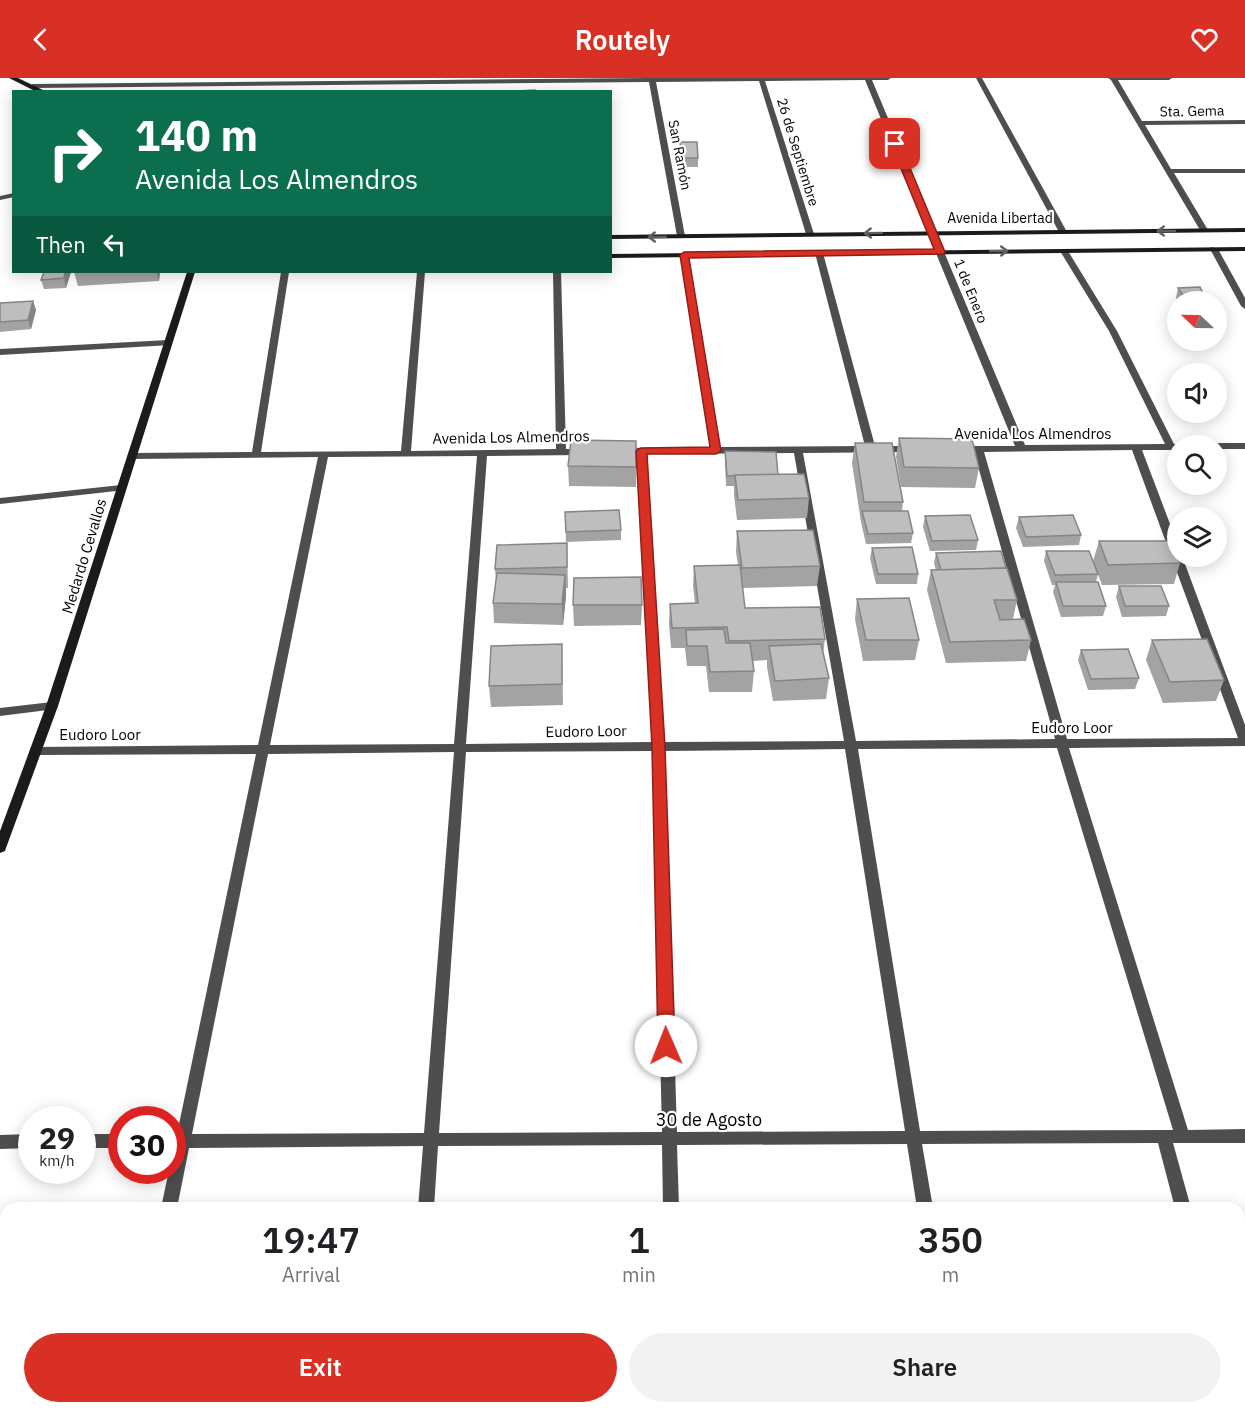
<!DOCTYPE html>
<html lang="en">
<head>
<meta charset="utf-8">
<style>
  body { margin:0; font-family:"IBM Plex Sans",sans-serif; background:#f2f2f2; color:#202124; height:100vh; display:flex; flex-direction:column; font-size:22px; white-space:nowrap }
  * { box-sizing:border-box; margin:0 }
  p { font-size:20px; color:#757577 }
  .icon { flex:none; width:33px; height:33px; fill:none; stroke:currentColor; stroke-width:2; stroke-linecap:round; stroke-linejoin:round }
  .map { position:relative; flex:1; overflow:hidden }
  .panel { position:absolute; left:0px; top:1124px; width:1245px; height:212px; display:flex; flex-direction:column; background:#fff; border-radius:18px 18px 0 0; box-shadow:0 3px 15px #0003 }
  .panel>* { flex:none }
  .hud { position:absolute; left:12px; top:12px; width:600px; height:183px; border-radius:0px; box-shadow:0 3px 15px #0003; background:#0b6e4f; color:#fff; overflow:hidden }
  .needle { width:39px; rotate:292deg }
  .tools { position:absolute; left:1167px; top:213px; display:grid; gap:12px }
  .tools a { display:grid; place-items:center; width:60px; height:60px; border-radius:50%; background:#fff; box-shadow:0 3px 15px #0003; font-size:30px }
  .speed { position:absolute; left:18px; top:1028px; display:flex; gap:12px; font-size:30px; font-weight:700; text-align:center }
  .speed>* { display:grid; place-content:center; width:78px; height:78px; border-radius:50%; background:#fff; box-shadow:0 3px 15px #0003; line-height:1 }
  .speed small { font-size:15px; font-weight:400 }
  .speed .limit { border:9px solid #d22; background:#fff; color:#111 }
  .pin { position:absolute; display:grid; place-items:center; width:51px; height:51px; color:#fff; margin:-26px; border-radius:12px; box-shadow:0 3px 9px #0006 }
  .me { position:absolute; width:66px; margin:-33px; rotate:359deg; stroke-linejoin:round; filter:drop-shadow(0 0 4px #0008) }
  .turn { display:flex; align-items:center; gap:21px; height:126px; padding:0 24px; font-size:27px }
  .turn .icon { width:78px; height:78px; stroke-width:2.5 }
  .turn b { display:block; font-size:42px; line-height:51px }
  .then { display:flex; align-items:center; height:57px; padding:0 24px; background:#0003; gap:12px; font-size:22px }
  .eta { display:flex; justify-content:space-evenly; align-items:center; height:102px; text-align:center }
  .eta b { font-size:36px; font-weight:600; line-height:42px }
  .primary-button { display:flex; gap:12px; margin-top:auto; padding:12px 24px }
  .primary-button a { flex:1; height:69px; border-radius:36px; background:#d93025; color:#fff; font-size:24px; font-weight:600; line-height:69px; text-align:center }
  .primary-button a+a { background:#f2f2f2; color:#202124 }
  header { display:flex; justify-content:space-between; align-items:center; height:78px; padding:0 24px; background:#d93025; color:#fff; font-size:27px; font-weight:600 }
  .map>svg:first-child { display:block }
</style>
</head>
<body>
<header><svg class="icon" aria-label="back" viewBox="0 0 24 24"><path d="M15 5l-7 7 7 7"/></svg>Routely<svg class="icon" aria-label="heart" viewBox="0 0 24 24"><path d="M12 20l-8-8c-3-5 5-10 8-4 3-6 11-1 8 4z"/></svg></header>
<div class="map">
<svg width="1245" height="1334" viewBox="0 0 1245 1334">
  <rect width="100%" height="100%" fill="#fff"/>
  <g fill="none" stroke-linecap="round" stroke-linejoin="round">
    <g fill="#4e4e4e" fill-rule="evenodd">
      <path d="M 649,0 L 891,0 L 888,2 L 872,2 L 1025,367 L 1165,366 L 1109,253 L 1060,173 L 1064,171 L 1068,173 L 1117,253 L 1174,366 L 1182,368 L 1178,368 L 1178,372 L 1142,372 L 1178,467 L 1178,478 L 1182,478 L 1245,647 L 1245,668 L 1069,670 L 1188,1052 L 1245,1051 L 1245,1065 L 1173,1065 L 1191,1130 L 1175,1130 L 1158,1065 L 922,1066 L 933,1130 L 917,1130 L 907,1066 L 677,1067 L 679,1130 L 663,1130 L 662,1067 L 438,1068 L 434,1130 L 418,1130 L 423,1068 L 189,1070 L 177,1130 L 161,1130 L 169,1092 L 172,1092 L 172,1056 L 177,1056 L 256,676 L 35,677 L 29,673 L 35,669 L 258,667 L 318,379 L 132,381 L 127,378 L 132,375 L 252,374 L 281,194 L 289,194 L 261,374 L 401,373 L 417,194 L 425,194 L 411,373 L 556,371 L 553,194 L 561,194 L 566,371 L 584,371 L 589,374 L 584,377 L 487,378 L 466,666 L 653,664 L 636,376 L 622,376 L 617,373 L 622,370 L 711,369 L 681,175 L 688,177 L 720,369 L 865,368 L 815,175 L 819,173 L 823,175 L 875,368 L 914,368 L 919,371 L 914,374 L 803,375 L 856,663 L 1055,661 L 974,374 L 958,374 L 953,371 L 958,368 L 1015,368 L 865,2 L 765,3 L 814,156 L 810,158 L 806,156 L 759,3 L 656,4 L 685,158 L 681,160 L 677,158 L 649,4 L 33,10 L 30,8 L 33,6 ZM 1132,372 L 1238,660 L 1067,661 L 984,374 ZM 794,375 L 844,663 L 665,664 L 646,376 ZM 477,378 L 454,666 L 270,667 L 328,379 ZM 1057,670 L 1173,1052 L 920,1053 L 858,671 ZM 845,671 L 905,1053 L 677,1054 L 665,673 ZM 653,673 L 662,1054 L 439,1055 L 466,674 ZM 454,674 L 424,1055 L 192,1056 L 268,676 Z"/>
      <polygon points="976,0 982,0 1067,154 1066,156 1059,154"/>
      <polygon points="1108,0 1172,0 1169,2 1118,2 1142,43 1245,42 1245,46 1145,47 1171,91 1245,91 1245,95 1174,95 1208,152 1207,154 1200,152 1111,2"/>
      <polygon points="14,115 14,119 0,122 0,118"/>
      <polygon points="1211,169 1218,171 1245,220 1245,231 1241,228 1210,171"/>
      <polygon points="168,262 171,263 171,267 0,277 0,271"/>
      <polygon points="1216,365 1245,365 1245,371 1216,371 1216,368 1211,368"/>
      <polygon points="121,407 126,410 125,412 0,426 0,420"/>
      <polygon points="52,624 56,625 58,628 56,631 0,638 0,630"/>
      <polygon points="32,1056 32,1070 0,1071 0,1057"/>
      <rect x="82" y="1056" width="40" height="14"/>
      <polygon points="1239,1322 1242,1323 1245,1334 1229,1334 1227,1329 1239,1329"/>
      <polygon points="119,1329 137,1329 136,1334 118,1334"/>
      <rect x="402" y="1329" width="18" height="5"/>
      <rect x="670" y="1329" width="18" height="5"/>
      <polygon points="950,1329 968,1329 969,1334 951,1334"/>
    </g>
    <g fill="#1b1b1b" fill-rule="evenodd">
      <polygon points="9,0 18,0 47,14 37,14"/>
      <polygon points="1245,150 1245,154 610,161 610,157"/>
      <polygon points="1245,169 1245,173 610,180 610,176"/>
      <polygon points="187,194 195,194 58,628 6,770 5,773 0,775 0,753 46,628"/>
    </g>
  </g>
  <g fill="#a3a3a3">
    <polygon points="680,64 698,80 698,89 680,89"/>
    <polygon points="44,194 71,194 66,210 44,211 41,202"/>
    <polygon points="74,194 160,194 159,203 78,208"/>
    <polygon points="1178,210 1205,219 1204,224 1178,224 1176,220"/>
    <polygon points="33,223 36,232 31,251 0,254 0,225"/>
    <polygon points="899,360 979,390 975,410 901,409 896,379"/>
    <polygon points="636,363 636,409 569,408 568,388"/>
    <polygon points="855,365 903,424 902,433 913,455 911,465 866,466 861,444 852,385"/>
    <polygon points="725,373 778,397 809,420 807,440 737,442 734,417 734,408 726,408 725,383"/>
    <polygon points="565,434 621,452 621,462 566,464"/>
    <polygon points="925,438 978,462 976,472 930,473 923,449"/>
    <polygon points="1019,439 1081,457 1079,467 1023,469 1016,450"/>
    <polygon points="737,453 820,488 817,508 742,510 745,530 825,561 823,577 829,600 826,621 773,623 767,589 767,582 753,583 754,593 752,614 709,614 706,588 687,588 685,570 671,570 669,546 670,526 695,525 693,508 694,488 738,487 736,474"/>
    <polygon points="1099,463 1180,485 1174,506 1102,507 1095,489 1098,496 1096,504 1106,528 1103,538 1061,539 1053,514 1055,507 1052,507 1044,483 1046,473 1093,483"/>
    <polygon points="567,465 568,510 566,510 566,518 563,547 494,545 493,525 496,503 495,491"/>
    <polygon points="872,470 918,496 917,506 876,506 870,480"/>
    <polygon points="936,475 1017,522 1013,541 1031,562 1026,583 946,585 927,512 931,492 936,492 934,485"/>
    <polygon points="1119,508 1169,528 1166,538 1122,539 1116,519"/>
    <polygon points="857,521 919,562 915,582 863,583 855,541"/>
    <polygon points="573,527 642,527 641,547 574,548"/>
    <polygon points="1152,562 1224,602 1216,623 1163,625 1146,582"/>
    <polygon points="562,566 563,627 491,629 489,608"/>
    <polygon points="1081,572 1139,600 1135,611 1088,612 1078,582"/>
  </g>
  <g fill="#858585">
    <polygon points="65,194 71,194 66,210 64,200"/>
    <polygon points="156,194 160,194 159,203"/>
    <polygon points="33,223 36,232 31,251 28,242"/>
    <polygon points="565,497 566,518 563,547 562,526"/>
  </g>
  <g fill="#bebebe" stroke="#858585" stroke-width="1.5">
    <polygon points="535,12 535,14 501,14"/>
    <polygon points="680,64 697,64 698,80 681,80"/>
    <polygon points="44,194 65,194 64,200 41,202"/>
    <polygon points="1200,209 1205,219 1185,220 1178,210"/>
    <polygon points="33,223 28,242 0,244 0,225"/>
    <polygon points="899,360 972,361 979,390 904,389"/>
    <polygon points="571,362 636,363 636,389 568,388"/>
    <polygon points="855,365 892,365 903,424 864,424"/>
    <polygon points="725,373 776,374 778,397 727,398"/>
    <polygon points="804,396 809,420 738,422 735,397"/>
    <polygon points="619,432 621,452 566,454 565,434"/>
    <polygon points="862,433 908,433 913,455 868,456"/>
    <polygon points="970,437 978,462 932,463 925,438"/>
    <polygon points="1073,437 1081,457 1026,459 1019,439"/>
    <polygon points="813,452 820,488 742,490 737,453"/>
    <polygon points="1099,463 1171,463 1180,485 1108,487"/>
    <polygon points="567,465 567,489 495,491 497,467"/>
    <polygon points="912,469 918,496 878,496 872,470"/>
    <polygon points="1001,473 1006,490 941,492 936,475"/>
    <polygon points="1046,473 1089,473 1098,496 1055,497"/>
    <polygon points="740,487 745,530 820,529 825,561 729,563 727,549 672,550 670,526 698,525 694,488"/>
    <polygon points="1007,490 1017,522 994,522 1000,542 1024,541 1031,562 950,564 931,492"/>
    <polygon points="497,495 565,497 562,526 493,525"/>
    <polygon points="641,499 642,527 573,527 574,500"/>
    <polygon points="1056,504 1098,504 1106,528 1063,528"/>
    <polygon points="1119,508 1161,508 1169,528 1125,528"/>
    <polygon points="909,520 919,562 866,562 857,521"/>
    <polygon points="724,551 726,565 750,565 754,593 710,594 707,568 687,568 686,552"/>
    <polygon points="1207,561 1224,602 1170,604 1152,562"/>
    <polygon points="562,566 562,606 489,608 491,568"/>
    <polygon points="821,566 829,600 775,603 769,568"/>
    <polygon points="1128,571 1139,600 1091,601 1081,572"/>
  </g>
  <defs><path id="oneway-shaft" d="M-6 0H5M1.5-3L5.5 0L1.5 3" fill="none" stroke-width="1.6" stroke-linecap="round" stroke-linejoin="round" transform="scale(1.5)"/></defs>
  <g stroke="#5f5f5f">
    <use href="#oneway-shaft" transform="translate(1166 153) rotate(180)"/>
    <use href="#oneway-shaft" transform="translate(873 155) rotate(179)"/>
    <use href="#oneway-shaft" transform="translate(657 159) rotate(179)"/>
    <use href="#oneway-shaft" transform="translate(999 173) rotate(-1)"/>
  </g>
  <polygon fill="#d93025" stroke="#8d1f18" stroke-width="1.5" points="895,64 900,66 945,174 944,176 689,180 721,373 716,376 647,376 665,669 675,968 672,973 666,975 661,973 658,968 652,669 636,373 641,370 710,369 680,177 684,174 934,171 891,66"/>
  <g text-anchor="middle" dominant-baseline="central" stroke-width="4.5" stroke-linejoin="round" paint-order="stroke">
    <g font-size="14" fill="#000" stroke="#fff">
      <text transform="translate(1192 33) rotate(-1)">Sta. Gema</text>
      <text transform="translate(798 74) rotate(73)">26 de Septiembre</text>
      <text transform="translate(680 77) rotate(79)">San Ramón</text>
      <text x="1000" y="140">Avenida Libertad</text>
      <text transform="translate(971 213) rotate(68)">1 de Enero</text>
    </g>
    <g font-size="15" fill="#000" stroke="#fff">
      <text x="1033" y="355">Avenida Los Almendros</text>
      <text transform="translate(511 359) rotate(-1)">Avenida Los Almendros</text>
      <text transform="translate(84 478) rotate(-73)">Medardo Cevallos</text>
      <text x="1072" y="649">Eudoro Loor</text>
      <text transform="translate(586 653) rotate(-1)">Eudoro Loor</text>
      <text x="100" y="656">Eudoro Loor</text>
    </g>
    <g font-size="18" fill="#000" stroke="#fff">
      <text x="709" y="1041">30 de Agosto</text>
    </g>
  </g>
</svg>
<div class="tools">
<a><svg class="needle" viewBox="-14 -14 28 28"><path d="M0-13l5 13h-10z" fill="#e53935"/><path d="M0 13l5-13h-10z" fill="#757577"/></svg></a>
<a><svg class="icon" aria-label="sound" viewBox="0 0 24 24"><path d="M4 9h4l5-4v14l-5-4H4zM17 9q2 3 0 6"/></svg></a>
<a><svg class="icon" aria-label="search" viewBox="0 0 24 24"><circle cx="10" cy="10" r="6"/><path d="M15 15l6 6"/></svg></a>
<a><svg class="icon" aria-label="layers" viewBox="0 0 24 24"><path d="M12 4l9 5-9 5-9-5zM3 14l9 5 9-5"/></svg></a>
</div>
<div class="speed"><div>29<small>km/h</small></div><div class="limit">30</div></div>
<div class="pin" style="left:895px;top:66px;background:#d93025"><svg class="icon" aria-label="arrive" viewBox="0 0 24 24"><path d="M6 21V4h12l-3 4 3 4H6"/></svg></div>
<svg class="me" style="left:666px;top:968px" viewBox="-20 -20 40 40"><circle r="19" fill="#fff"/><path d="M0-13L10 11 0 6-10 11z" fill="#d93025"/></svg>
<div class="hud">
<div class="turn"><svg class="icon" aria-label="right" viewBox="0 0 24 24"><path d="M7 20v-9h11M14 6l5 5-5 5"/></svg><div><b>140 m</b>Avenida Los Almendros</div></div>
<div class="then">Then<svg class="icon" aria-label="left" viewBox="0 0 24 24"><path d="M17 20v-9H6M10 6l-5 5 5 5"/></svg></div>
</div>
<section class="panel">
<div class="eta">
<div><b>19:47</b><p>Arrival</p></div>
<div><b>1</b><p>min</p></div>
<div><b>350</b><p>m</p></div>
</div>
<div class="primary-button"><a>Exit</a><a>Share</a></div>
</section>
</div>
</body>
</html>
